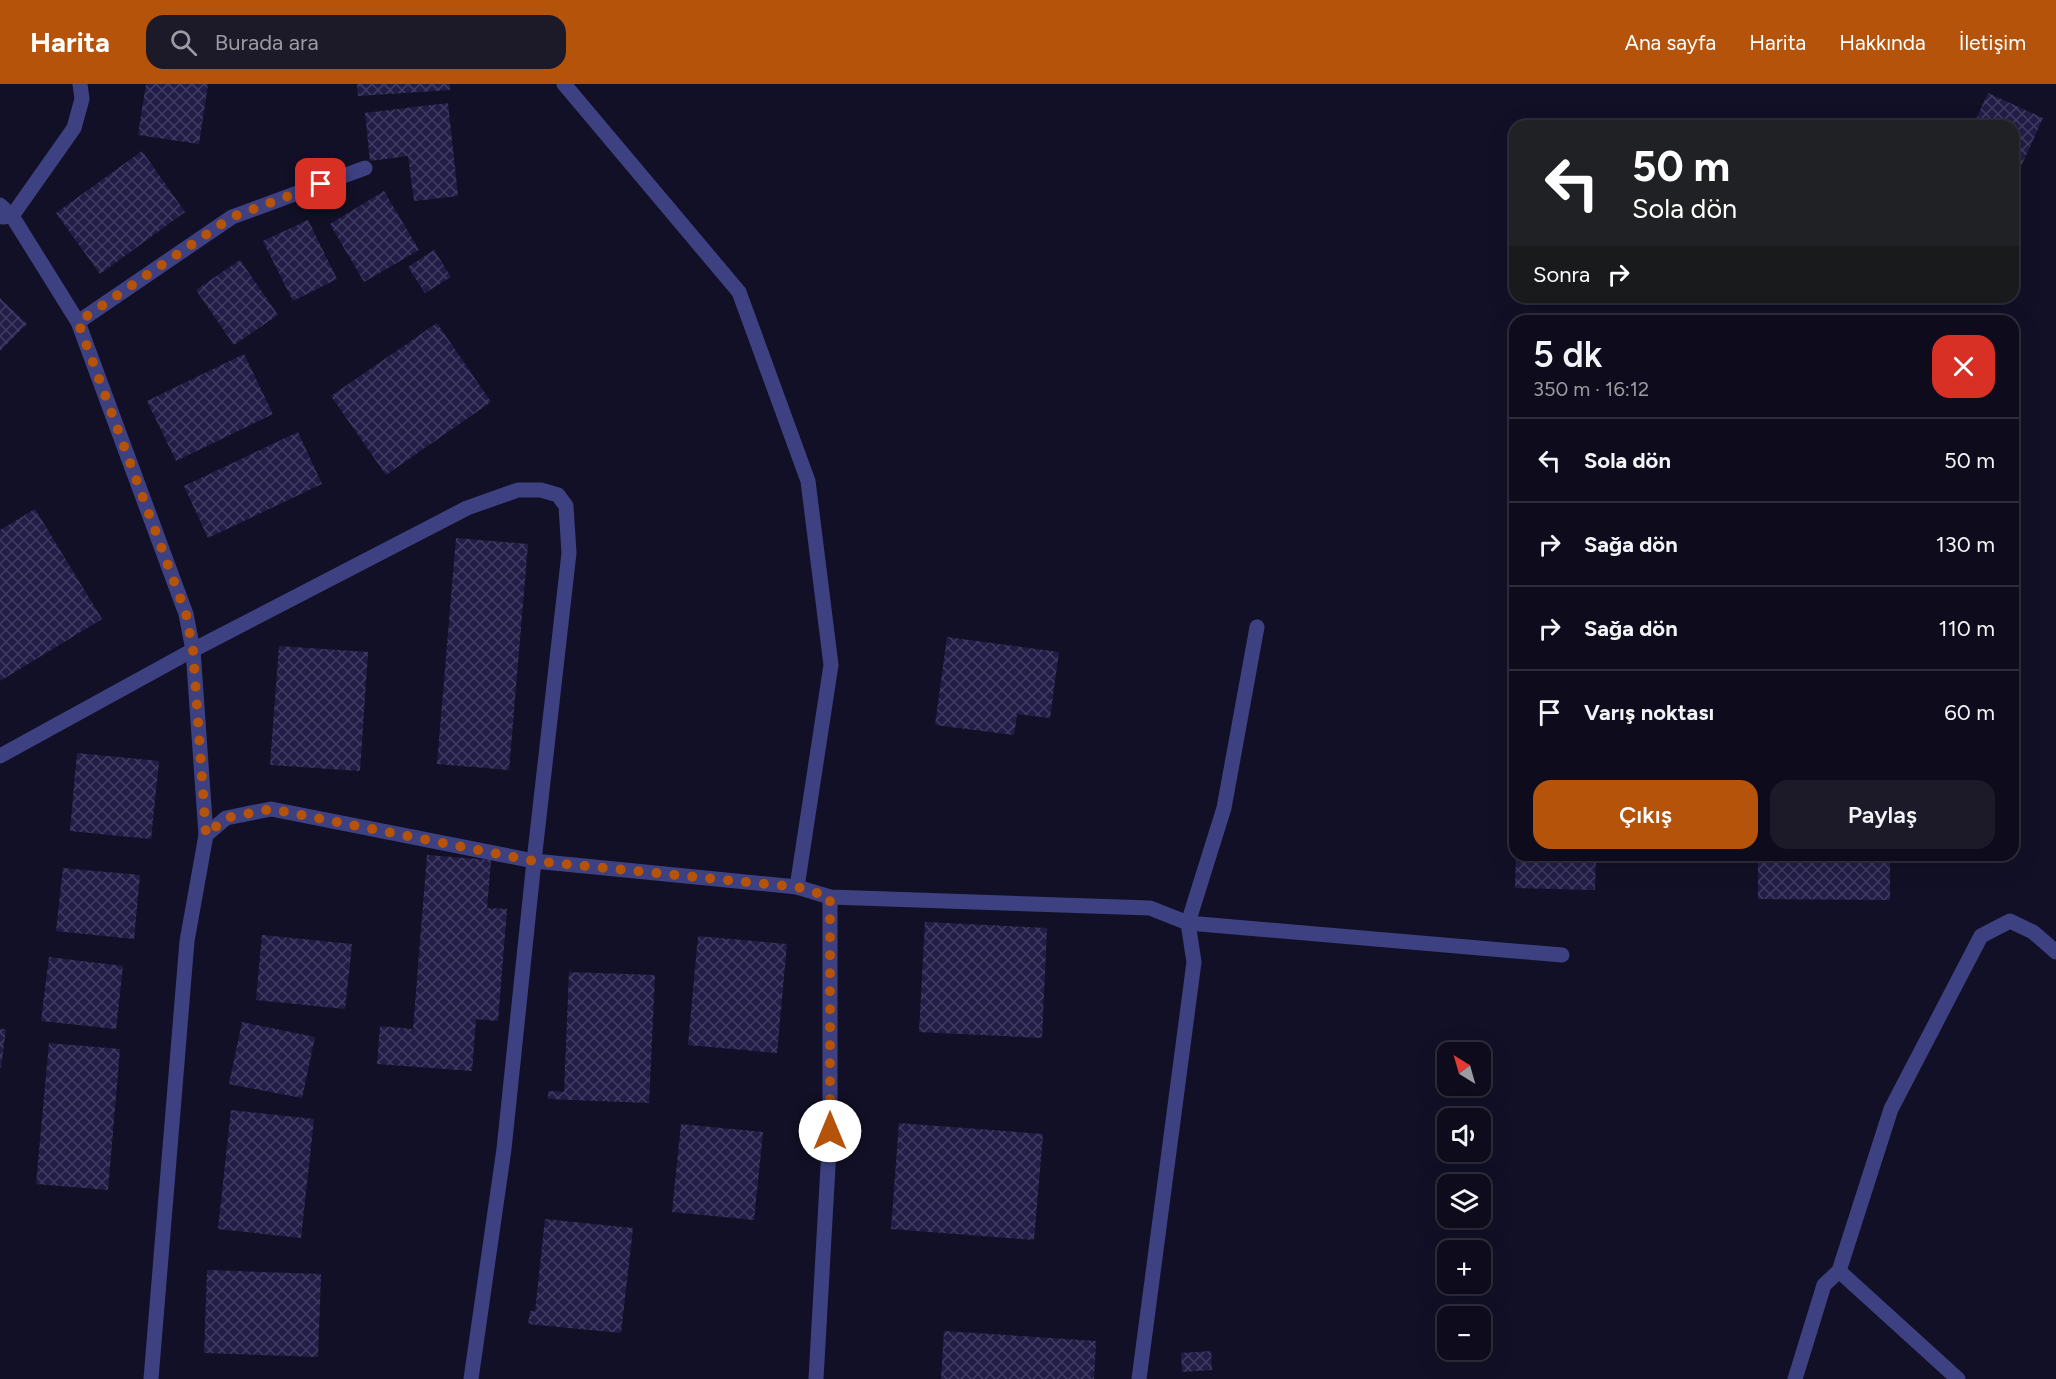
<!DOCTYPE html>
<html lang="tr">
<head>
<meta charset="utf-8">
<style>
  body { margin:0; font-family:Figtree,sans-serif; background:#1c1a29; color:#f1f3f6; height:100vh; display:flex; flex-direction:column; font-size:22px; white-space:nowrap }
  * { box-sizing:border-box; margin:0 }
  p { font-size:20px; color:#9b9ba3 }
  .icon { flex:none; width:33px; height:33px; fill:none; stroke:currentColor; stroke-width:2; stroke-linecap:round; stroke-linejoin:round }
  .map { position:relative; flex:1; overflow:hidden }
  .sheet { position:absolute; left:1509px; top:231px; width:510px; height:546px; display:flex; flex-direction:column; background:#0e0c1c; border-radius:18px; box-shadow:0 6px 24px #0002,0 0 0 2px #2e2c3b }
  .sheet>* { flex:none }
  .top-card { position:absolute; left:1509px; top:36px; width:510px; height:183px; border-radius:18px; box-shadow:0 6px 24px #0002,0 0 0 2px #2e2c3b; background:#202124; color:#fff; overflow:hidden }
  .needle { width:39px; rotate:323deg }
  .tools { position:absolute; left:1437px; top:958px; display:grid; gap:12px }
  .tools a { display:grid; place-items:center; width:54px; height:54px; border-radius:12px; background:#0e0c1c; box-shadow:0 6px 24px #0002,0 0 0 2px #2e2c3b; font-size:30px }
  .pin { position:absolute; display:grid; place-items:center; width:51px; height:51px; color:#fff; margin:-26px; border-radius:12px; box-shadow:0 3px 9px #0006 }
  .me { position:absolute; width:66px; margin:-33px; rotate:0deg; stroke-linejoin:round; filter:drop-shadow(0 0 4px #0008) }
  .turn { display:flex; align-items:center; gap:21px; height:126px; padding:0 24px; font-size:27px }
  .turn .icon { width:78px; height:78px; stroke-width:2.5 }
  .turn b { display:block; font-size:42px; line-height:51px }
  .then { display:flex; align-items:center; height:57px; padding:0 24px; background:#0003; gap:12px; font-size:22px }
  .round { display:grid; place-items:center; flex:none; width:63px; height:63px; border-radius:18px; background:#1c1a29 }
  .overview { display:flex; align-items:center; justify-content:space-between; height:102px; padding:0 24px }
  h1 { font-size:36px; font-weight:600; line-height:45px }
  .action { display:flex; gap:12px; margin-top:auto; padding:12px 24px }
  .action a { flex:1; height:69px; border-radius:18px; background:#b45309; color:#fff; font-size:24px; font-weight:600; line-height:69px; text-align:center }
  .action a+a { background:#1c1a29; color:#f1f3f6 }
  ul { padding:0; list-style:none }
  li { display:flex; align-items:center; gap:18px; height:84px; padding:0 24px; border-top:2px solid #2e2c3b }
  li div { flex:1 }
  li b { display:block; font-size:22px }
  li em { font-style:normal }
  header { display:flex; align-items:center; gap:36px; box-sizing:border-box; height:84px; padding:0 30px; background:#b45309; color:#fff }
  header strong { font-size:28px }
  nav { display:flex; gap:33px; margin-inline-start:auto; font-size:21px }
  .search { width:420px; height:54px; background:#1c1a29; display:flex; align-items:center; gap:15px; box-sizing:border-box; padding:0 21px; border-radius:18px; color:#9b9ba3; font-size:22px }
  .map>svg:first-child { display:block }
</style>
</head>
<body>
<header>
<strong>Harita</strong>
<div class="search"><svg class="icon" aria-label="search" viewBox="0 0 24 24"><circle cx="10" cy="10" r="6"/><path d="M15 15l6 6"/></svg>Burada ara</div>
<nav><a>Ana sayfa</a><a>Harita</a><a>Hakkında</a><a>İletişim</a></nav>
</header>
<div class="map">
<svg width="2056" height="1295" viewBox="0 0 2056 1295">
  <defs>
    <pattern id="building-cross-hatch" width="8" height="8" patternUnits="userSpaceOnUse" patternTransform="scale(1.5)"><rect width="8" height="8" fill="#221d46"/><path d="M0 0l8 8M0 8l8-8" fill="none" stroke="#413d62"/></pattern>
  </defs>
  <rect width="100%" height="100%" fill="#121026"/>
  <g fill="url(#building-cross-hatch)">
    <polygon points="146,0 208,0 199,60 138,51"/>
    <polygon points="357,0 450,0 450,6 358,12"/>
    <polygon points="1988,9 2043,34 2013,100 2013,42 1973,42"/>
    <polygon points="448,19 458,112 414,117 408,72 370,77 365,29"/>
    <polygon points="142,67 185,128 100,190 56,129"/>
    <polygon points="384,107 419,166 364,198 330,140"/>
    <polygon points="308,136 337,195 293,217 263,157"/>
    <polygon points="434,166 451,193 425,209 408,183"/>
    <polygon points="240,176 278,231 234,261 196,206"/>
    <polygon points="0,214 27,240 0,267"/>
    <polygon points="437,239 491,318 386,391 331,312"/>
    <polygon points="244,270 273,330 176,377 147,317"/>
    <polygon points="298,348 322,400 208,454 184,402"/>
    <polygon points="35,425 102,535 0,597 0,446"/>
    <polygon points="456,454 528,460 509,686 437,680"/>
    <polygon points="947,553 1059,568 1050,634 1017,630 1014,651 935,641"/>
    <polygon points="279,562 368,568 360,687 270,681"/>
    <polygon points="77,669 159,677 151,755 70,747"/>
    <polygon points="427,771 491,776 487,824 507,825 498,937 476,935 472,987 377,980 380,942 413,945"/>
    <polygon points="1516,771 1596,771 1595,806 1515,804"/>
    <polygon points="1758,771 1890,771 1890,816 1758,815"/>
    <polygon points="63,784 140,791 134,855 56,847"/>
    <polygon points="925,838 1047,844 1042,954 919,948"/>
    <polygon points="262,851 352,860 345,925 256,916"/>
    <polygon points="698,852 787,860 777,969 688,961"/>
    <polygon points="49,873 123,882 116,945 41,937"/>
    <polygon points="569,888 655,891 649,1019 548,1015 548,1007 564,1008"/>
    <polygon points="242,938 315,953 302,1014 229,1000"/>
    <polygon points="0,945 6,945 1,984 0,983"/>
    <polygon points="49,959 120,965 108,1106 36,1100"/>
    <polygon points="231,1026 314,1035 301,1154 218,1145"/>
    <polygon points="899,1039 1043,1050 1034,1156 891,1145"/>
    <polygon points="681,1040 763,1048 754,1136 672,1128"/>
    <polygon points="545,1135 633,1144 621,1249 528,1240 530,1227 535,1227"/>
    <polygon points="207,1186 321,1190 318,1273 204,1269"/>
    <polygon points="944,1247 1096,1257 1094,1295 941,1295"/>
    <polygon points="1211,1267 1212,1286 1182,1288 1181,1269"/>
  </g>
  <g fill="none" stroke-linecap="round" stroke-linejoin="round">
    <g stroke="#3d4182" stroke-width="15">
      <polyline points="564,0 739,208 808,397 831,581 797,803"/>
      <polyline points="0,121 12,132 78,238 186,530 193,566 206,751"/>
      <polyline points="3,133 12,132 74,44 82,15 80,0"/>
      <polyline points="78,238 232,133 365,84"/>
      <polyline points="1257,543 1224,724 1188,839 1562,871"/>
      <polyline points="0,672 193,566 467,424 518,406 541,406 558,411 566,422 569,469 534,777 504,1065 471,1295"/>
      <polyline points="1839,1187 1958,1295"/>
      <polyline points="151,1295 187,857 206,751 226,734 271,725 534,777 797,803 830,813 1150,824 1188,839 1194,878 1139,1295"/>
      <polyline points="816,1295 830,1047 830,813"/>
      <polyline points="1795,1295 1824,1201 1839,1187 1891,1025 1981,852 2010,837 2033,848 2056,868"/>
    </g>
  </g>
  <g fill="none" stroke-linecap="round" stroke-linejoin="round">
    <polyline stroke="#b45309" stroke-width="10" stroke-dasharray="0 18" points="321,100 232,133 78,238 186,530 193,566 206,751 226,734 271,725 534,777 797,803 830,813 830,1047"/>
  </g>
</svg>
<div class="tools">
<a><svg class="needle" viewBox="-14 -14 28 28"><path d="M0-13l5 13h-10z" fill="#e53935"/><path d="M0 13l5-13h-10z" fill="#9b9ba3"/></svg></a>
<a><svg class="icon" aria-label="sound" viewBox="0 0 24 24"><path d="M4 9h4l5-4v14l-5-4H4zM17 9q2 3 0 6"/></svg></a>
<a><svg class="icon" aria-label="layers" viewBox="0 0 24 24"><path d="M12 4l9 5-9 5-9-5zM3 14l9 5 9-5"/></svg></a>
<a>+</a>
<a>−</a>
</div>
<div class="pin" style="left:321px;top:100px;background:#d93025"><svg class="icon" aria-label="arrive" viewBox="0 0 24 24"><path d="M6 21V4h12l-3 4 3 4H6"/></svg></div>
<svg class="me" style="left:830px;top:1047px" viewBox="-20 -20 40 40"><circle r="19" fill="#fff"/><path d="M0-13L10 11 0 6-10 11z" fill="#b45309"/></svg>
<div class="top-card">
<div class="turn"><svg class="icon" aria-label="left" viewBox="0 0 24 24"><path d="M17 20v-9H6M10 6l-5 5 5 5"/></svg><div><b>50 m</b>Sola dön</div></div>
<div class="then">Sonra<svg class="icon" aria-label="right" viewBox="0 0 24 24"><path d="M7 20v-9h11M14 6l5 5-5 5"/></svg></div>
</div>
<section class="sheet">
<div class="overview"><div><h1>5 dk</h1><p>350 m · 16:12</p></div><a class="round" style="background:#d93025;color:#fff"><svg class="icon" aria-label="close" viewBox="0 0 24 24"><path d="M6 6l12 12M18 6L6 18"/></svg></a></div>
<ul>
<li><svg class="icon" aria-label="left" viewBox="0 0 24 24"><path d="M17 20v-9H6M10 6l-5 5 5 5"/></svg><div><b>Sola dön</b></div><em>50 m</em></li>
<li><svg class="icon" aria-label="right" viewBox="0 0 24 24"><path d="M7 20v-9h11M14 6l5 5-5 5"/></svg><div><b>Sağa dön</b></div><em>130 m</em></li>
<li><svg class="icon" aria-label="right" viewBox="0 0 24 24"><path d="M7 20v-9h11M14 6l5 5-5 5"/></svg><div><b>Sağa dön</b></div><em>110 m</em></li>
<li><svg class="icon" aria-label="arrive" viewBox="0 0 24 24"><path d="M6 21V4h12l-3 4 3 4H6"/></svg><div><b>Varış noktası</b></div><em>60 m</em></li>
</ul>
<div class="action"><a>Çıkış</a><a>Paylaş</a></div>
</section>
</div>
</body>
</html>
